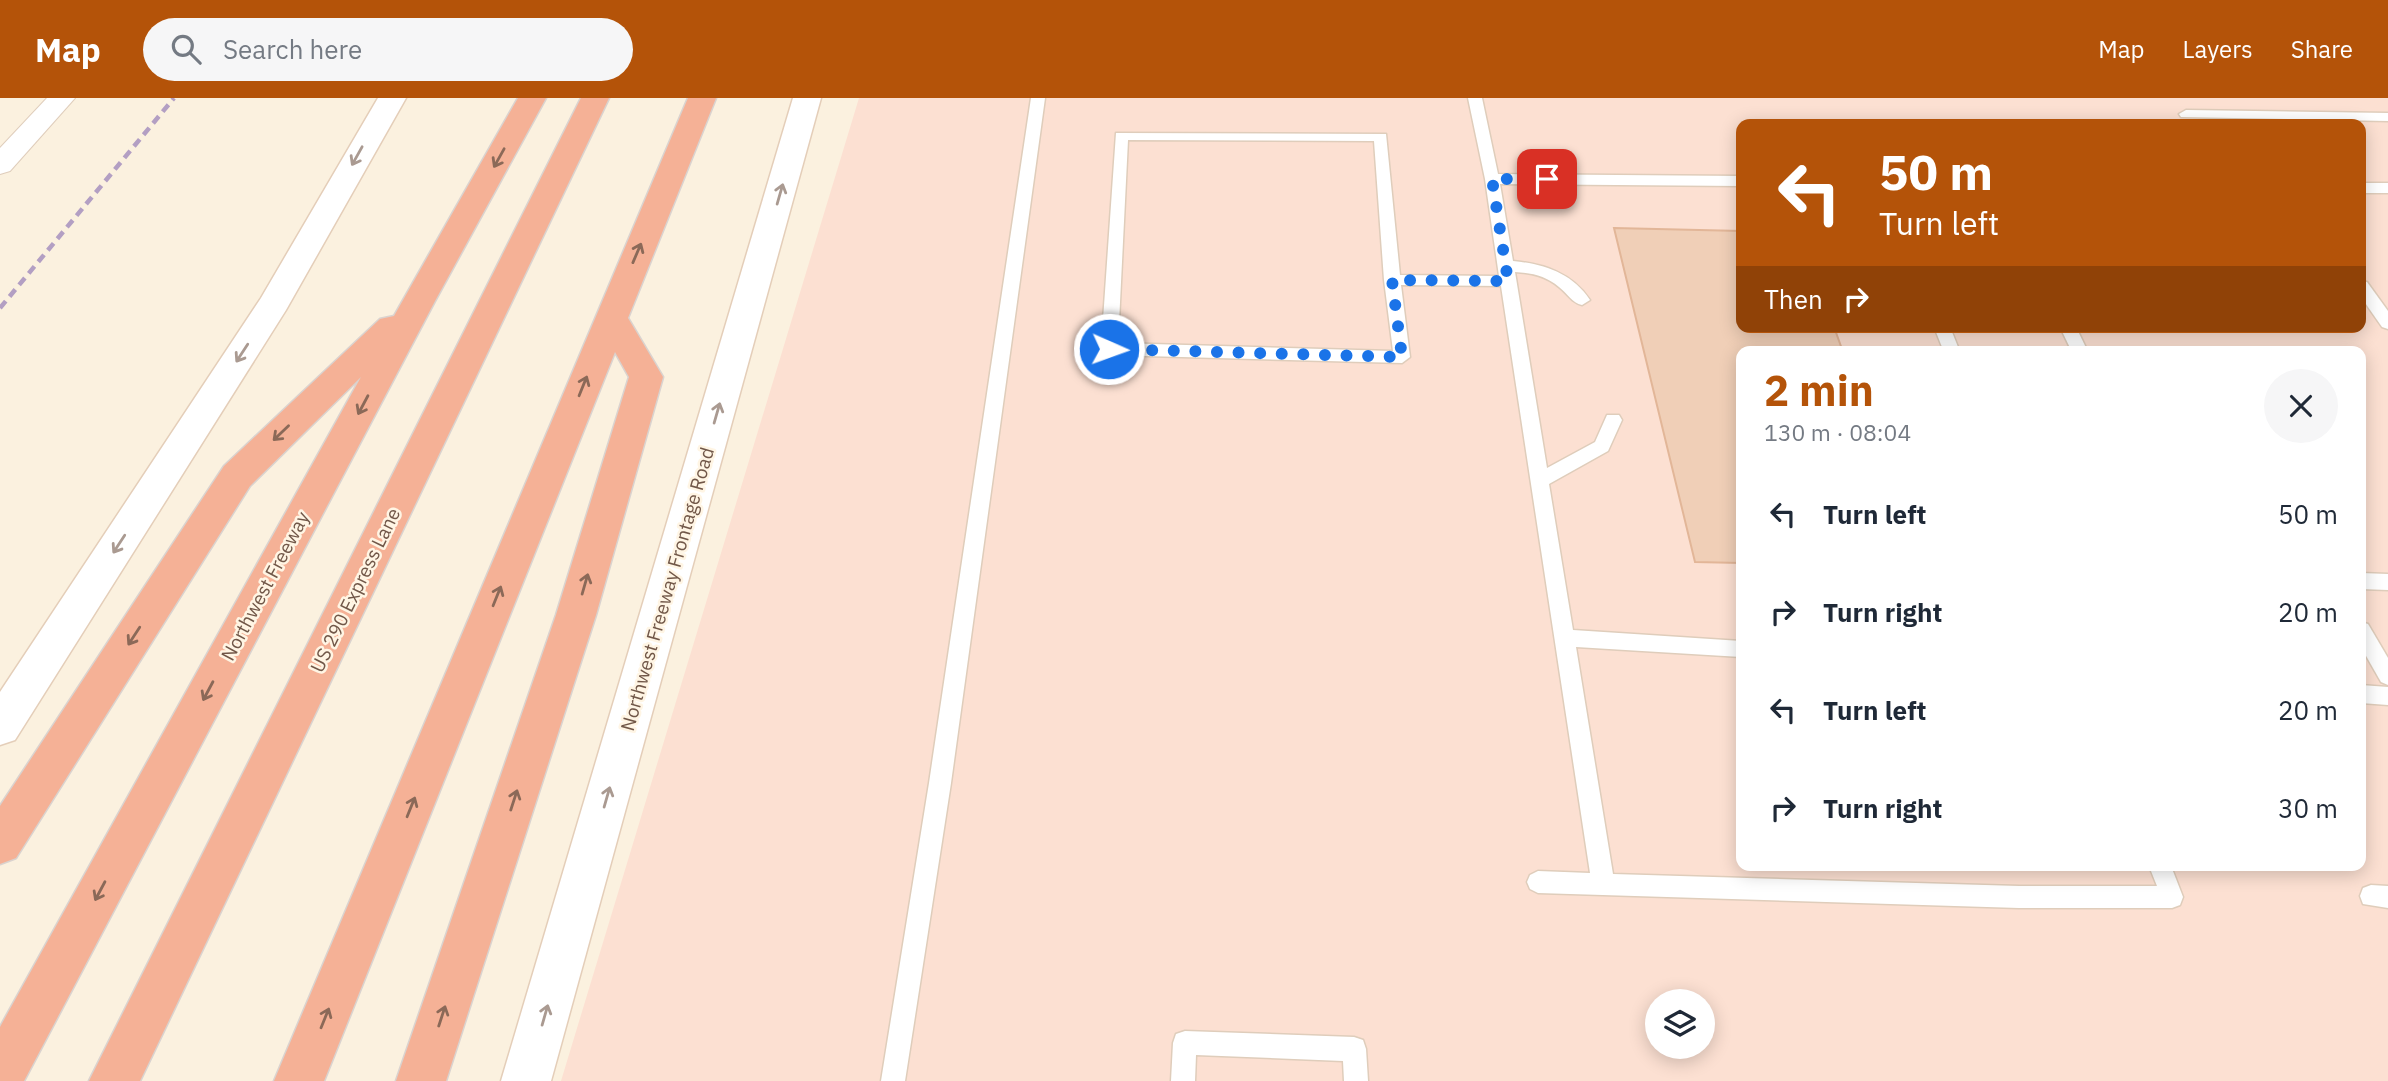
<!DOCTYPE html>
<html lang="en">
<head>
<meta charset="utf-8">
<style>
  body { margin:0; font-family:"IBM Plex Sans",sans-serif; background:#f6f6f7; color:#1f2937; height:100vh; display:flex; flex-direction:column; font-size:26px; white-space:nowrap }
  * { box-sizing:border-box; margin:0 }
  p { font-size:23px; color:#747a83 }
  .icon { flex:none; width:38px; height:38px; fill:none; stroke:currentColor; stroke-width:2; stroke-linecap:round; stroke-linejoin:round }
  .map { position:relative; flex:1; overflow:hidden }
  .details { position:absolute; left:1736px; top:248px; width:630px; height:525px; display:flex; flex-direction:column; background:#fff; border-radius:14px; box-shadow:0 4px 18px #0003 }
  .details>* { flex:none }
  .hud { position:absolute; left:1736px; top:21px; width:630px; height:214px; border-radius:14px; box-shadow:0 4px 18px #0003; background:#b45309; color:#fff; overflow:hidden }
  .buttons { position:absolute; left:1645px; top:891px; display:grid; gap:14px }
  .buttons a { display:grid; place-items:center; width:70px; height:70px; border-radius:50%; background:#fff; box-shadow:0 4px 18px #0003; font-size:35px }
  .pin { position:absolute; display:grid; place-items:center; width:60px; height:60px; color:#fff; margin:-30px; border-radius:14px; box-shadow:0 4px 10px #0006 }
  .me { position:absolute; width:77px; margin:-38px; rotate:92deg; stroke-linejoin:round; filter:drop-shadow(0 0 5px #0008) }
  .turn { display:flex; align-items:center; gap:24px; height:147px; padding:0 28px; font-size:32px }
  .turn .icon { width:91px; height:91px; stroke-width:2.5 }
  .turn b { display:block; font-size:49px; line-height:60px }
  .then { display:flex; align-items:center; height:66px; padding:0 28px; background:#0003; gap:14px; font-size:26px }
  .round { display:grid; place-items:center; flex:none; width:74px; height:74px; border-radius:37px; background:#f6f6f7 }
  .headline { display:flex; align-items:center; justify-content:space-between; height:119px; padding:0 28px }
  h1 { font-size:42px; font-weight:800; line-height:52px; color:#b45309 }
  ul { padding:0; list-style:none }
  li { display:flex; align-items:center; gap:21px; height:98px; padding:0 28px }
  li div { flex:1 }
  li b { display:block; font-size:26px }
  li em { font-style:normal }
  header { display:flex; align-items:center; gap:42px; box-sizing:border-box; height:98px; padding:0 35px; background:#b45309; color:#fff }
  header strong { font-size:33px }
  nav { display:flex; gap:38px; margin-inline-start:auto; font-size:24px }
  .search { width:490px; height:63px; background:#f6f6f7; display:flex; align-items:center; gap:18px; box-sizing:border-box; padding:0 24px; border-radius:38px; color:#747a83; font-size:26px }
  .map>svg:first-child { display:block }
</style>
</head>
<body>
<header>
<strong>Map</strong>
<div class="search"><svg class="icon" aria-label="search" viewBox="0 0 24 24"><circle cx="10" cy="10" r="6"/><path d="M15 15l6 6"/></svg>Search here</div>
<nav><a>Map</a><a>Layers</a><a>Share</a></nav>
</header>
<div class="map">
<svg width="2388" height="983" viewBox="0 0 2388 983">
  <rect width="100%" height="100%" fill="#fbf1df"/>
  <path fill="#fce0d2" fill-rule="evenodd" d="M 859,0 L 2388,0 L 2388,983 L 561,983 ZM 1741,26 L 2361,26 L 2361,229 L 1741,229 ZM 1741,254 L 2361,254 L 2361,768 L 1741,768 ZM 1657,903 L 1703,903 L 1703,948 L 1657,948 Z"/>
  <polygon fill="#f0cfb7" stroke="#e2b698" stroke-width="2" points="1614,130 1741,133 1741,229 1834,229 1843,254 1741,254 1741,465 1695,464"/>
  <g fill="none" stroke-linecap="round" stroke-linejoin="round">
    <defs>
      <g id="service">
        <polygon points="1031,0 1045,0 951,685 905,983 881,983 929,685"/>
        <path d="M 1468,0 L 1482,0 L 1498,76 L 1741,78 L 1741,88 L 1500,86 L 1513,163 C 1544,166 1572,175 1590,202 L 1582,207 C 1572,205 1567,195 1559,189 C 1546,178 1532,175 1515,174 L 1547,370 L 1595,344 L 1607,317 L 1619,317 L 1622,322 L 1608,353 L 1549,386 L 1573,532 L 1741,543 L 1741,559 L 1576,549 L 1613,776 L 2019,788 L 2157,788 L 2149,768 L 2171,768 L 2183,799 L 2180,807 L 2172,810 L 2019,810 L 1538,795 L 1530,791 L 1527,784 L 1530,777 L 1538,773 L 1590,775 L 1501,188 L 1401,187 L 1410,259 L 1402,265 L 1109,257 L 1101,251 L 1116,35 L 1386,36 L 1400,177 L 1499,178 L 1485,81 ZM 1128,42 L 1374,43 L 1384,182 L 1393,253 L 1118,245 Z"/>
        <polygon points="2186,12 2388,15 2388,23 2181,19 2179,16"/>
        <rect x="2361" y="85" width="27" height="10"/>
        <polygon points="2361,183 2367,184 2388,213 2388,231 2382,229 2361,199"/>
        <polygon points="1934,229 1950,229 1960,254 1944,254"/>
        <polygon points="2060,229 2076,229 2088,254 2072,254"/>
        <polygon points="2361,475 2388,476 2388,492 2361,491"/>
        <polygon points="2361,524 2368,526 2388,560 2388,587 2381,584 2361,549"/>
        <polygon points="2361,587 2388,589 2388,607 2361,605"/>
        <polygon points="2371,787 2388,788 2388,810 2363,806 2360,798 2363,790"/>
        <polygon points="1185,933 1354,939 1363,942 1366,951 1368,983 1344,983 1343,963 1196,957 1195,983 1171,983 1173,945 1176,936"/>
      </g>
      <polygon id="minor" points="47,0 75,0 10,73 0,76 0,50"/>
      <g id="secondary">
        <polygon points="378,0 406,0 286,212 15,642 0,647 0,594 261,200"/>
        <polygon points="793,0 821,0 551,983 501,983"/>
      </g>
      <g id="motorway">
        <polygon points="518,0 546,0 435,203 24,983 0,983 0,929 361,279 250,388 16,760 0,766 0,708 224,368 380,221 394,218"/>
        <polygon points="581,0 609,0 140,983 89,983"/>
        <polygon points="688,0 716,0 628,220 663,279 596,517 446,983 396,983 556,517 629,279 615,254 324,983 274,983"/>
      </g>
    </defs>
    <use href="#service" stroke="#dfcdbb" stroke-width="3"/>
    <use href="#minor" stroke="#dfcdbb" stroke-width="2"/>
    <use href="#secondary" stroke="#e4ceb9" stroke-width="3"/>
    <use href="#motorway" stroke="#dad3cf" stroke-width="3"/>
    <use href="#service" fill="#fff" fill-rule="evenodd"/>
    <use href="#minor" fill="#fff" fill-rule="evenodd"/>
    <use href="#secondary" fill="#fff" fill-rule="evenodd"/>
    <use href="#motorway" fill="#f5b196" fill-rule="evenodd"/>
    <polyline stroke="#b39fc3" stroke-width="4.5" stroke-dasharray="9 6" stroke-linecap="butt" points="0,210 174,0"/>
  </g>
  <defs><path id="oneway-shaft" d="M-6 0H5M1.5-3L5.5 0L1.5 3" fill="none" stroke-width="1.6" stroke-linecap="round" stroke-linejoin="round" transform="scale(1.75)"/></defs>
  <g stroke="#aa9a91">
    <use href="#oneway-shaft" transform="translate(357 58) rotate(119)"/>
    <use href="#oneway-shaft" transform="translate(780 96) rotate(-74)"/>
    <use href="#oneway-shaft" transform="translate(242 255) rotate(123)"/>
    <use href="#oneway-shaft" transform="translate(717 315) rotate(-74)"/>
    <use href="#oneway-shaft" transform="translate(119 446) rotate(123)"/>
    <use href="#oneway-shaft" transform="translate(607 699) rotate(-74)"/>
    <use href="#oneway-shaft" transform="translate(545 917) rotate(-74)"/>
  </g>
  <g stroke="#8b6958">
    <use href="#oneway-shaft" transform="translate(499 60) rotate(119)"/>
    <use href="#oneway-shaft" transform="translate(637 155) rotate(-67)"/>
    <use href="#oneway-shaft" transform="translate(583 288) rotate(-68)"/>
    <use href="#oneway-shaft" transform="translate(363 307) rotate(118)"/>
    <use href="#oneway-shaft" transform="translate(281 335) rotate(136)"/>
    <use href="#oneway-shaft" transform="translate(585 486) rotate(-74)"/>
    <use href="#oneway-shaft" transform="translate(497 498) rotate(-68)"/>
    <use href="#oneway-shaft" transform="translate(134 538) rotate(123)"/>
    <use href="#oneway-shaft" transform="translate(208 593) rotate(118)"/>
    <use href="#oneway-shaft" transform="translate(514 702) rotate(-72)"/>
    <use href="#oneway-shaft" transform="translate(411 709) rotate(-68)"/>
    <use href="#oneway-shaft" transform="translate(100 793) rotate(118)"/>
    <use href="#oneway-shaft" transform="translate(442 918) rotate(-72)"/>
    <use href="#oneway-shaft" transform="translate(325 920) rotate(-68)"/>
  </g>
  <g fill="none" stroke-linecap="round" stroke-linejoin="round">
    <polyline stroke="#1a73e8" stroke-width="12" stroke-dasharray="0 21.6" points="1109,251 1402,259 1392,182 1508,183 1492,81 1547,81"/>
  </g>
  <g text-anchor="middle" dominant-baseline="central" stroke-width="5" stroke-linejoin="round" paint-order="stroke">
    <g font-size="19" fill="#715748" stroke="#fff5e4">
      <text transform="translate(265 488) rotate(-62)">Northwest Freeway</text>
      <text transform="translate(667 491) rotate(-74)">Northwest Freeway Frontage Road</text>
      <text transform="translate(355 492) rotate(-64)">US 290 Express Lane</text>
    </g>
  </g>
</svg>
<div class="buttons">
<a><svg class="icon" aria-label="layers" viewBox="0 0 24 24"><path d="M12 4l9 5-9 5-9-5zM3 14l9 5 9-5"/></svg></a>
</div>
<div class="pin" style="left:1547px;top:81px;background:#d93025"><svg class="icon" aria-label="arrive" viewBox="0 0 24 24"><path d="M6 21V4h12l-3 4 3 4H6"/></svg></div>
<svg class="me" style="left:1109px;top:251px" viewBox="-20 -20 40 40"><circle r="17" fill="#1a73e8" stroke="#fff" stroke-width="3"/><path d="M0-11L8 9 0 5-8 9z" fill="#fff"/></svg>
<div class="hud">
<div class="turn"><svg class="icon" aria-label="left" viewBox="0 0 24 24"><path d="M17 20v-9H6M10 6l-5 5 5 5"/></svg><div><b>50 m</b>Turn left</div></div>
<div class="then">Then<svg class="icon" aria-label="right" viewBox="0 0 24 24"><path d="M7 20v-9h11M14 6l5 5-5 5"/></svg></div>
</div>
<section class="details">
<div class="headline"><div><h1>2 min</h1><p>130 m · 08:04</p></div><a class="round"><svg class="icon" aria-label="close" viewBox="0 0 24 24"><path d="M6 6l12 12M18 6L6 18"/></svg></a></div>
<ul>
<li><svg class="icon" aria-label="left" viewBox="0 0 24 24"><path d="M17 20v-9H6M10 6l-5 5 5 5"/></svg><div><b>Turn left</b></div><em>50 m</em></li>
<li><svg class="icon" aria-label="right" viewBox="0 0 24 24"><path d="M7 20v-9h11M14 6l5 5-5 5"/></svg><div><b>Turn right</b></div><em>20 m</em></li>
<li><svg class="icon" aria-label="left" viewBox="0 0 24 24"><path d="M17 20v-9H6M10 6l-5 5 5 5"/></svg><div><b>Turn left</b></div><em>20 m</em></li>
<li><svg class="icon" aria-label="right" viewBox="0 0 24 24"><path d="M7 20v-9h11M14 6l5 5-5 5"/></svg><div><b>Turn right</b></div><em>30 m</em></li>
</ul>
</section>
</div>
</body>
</html>
